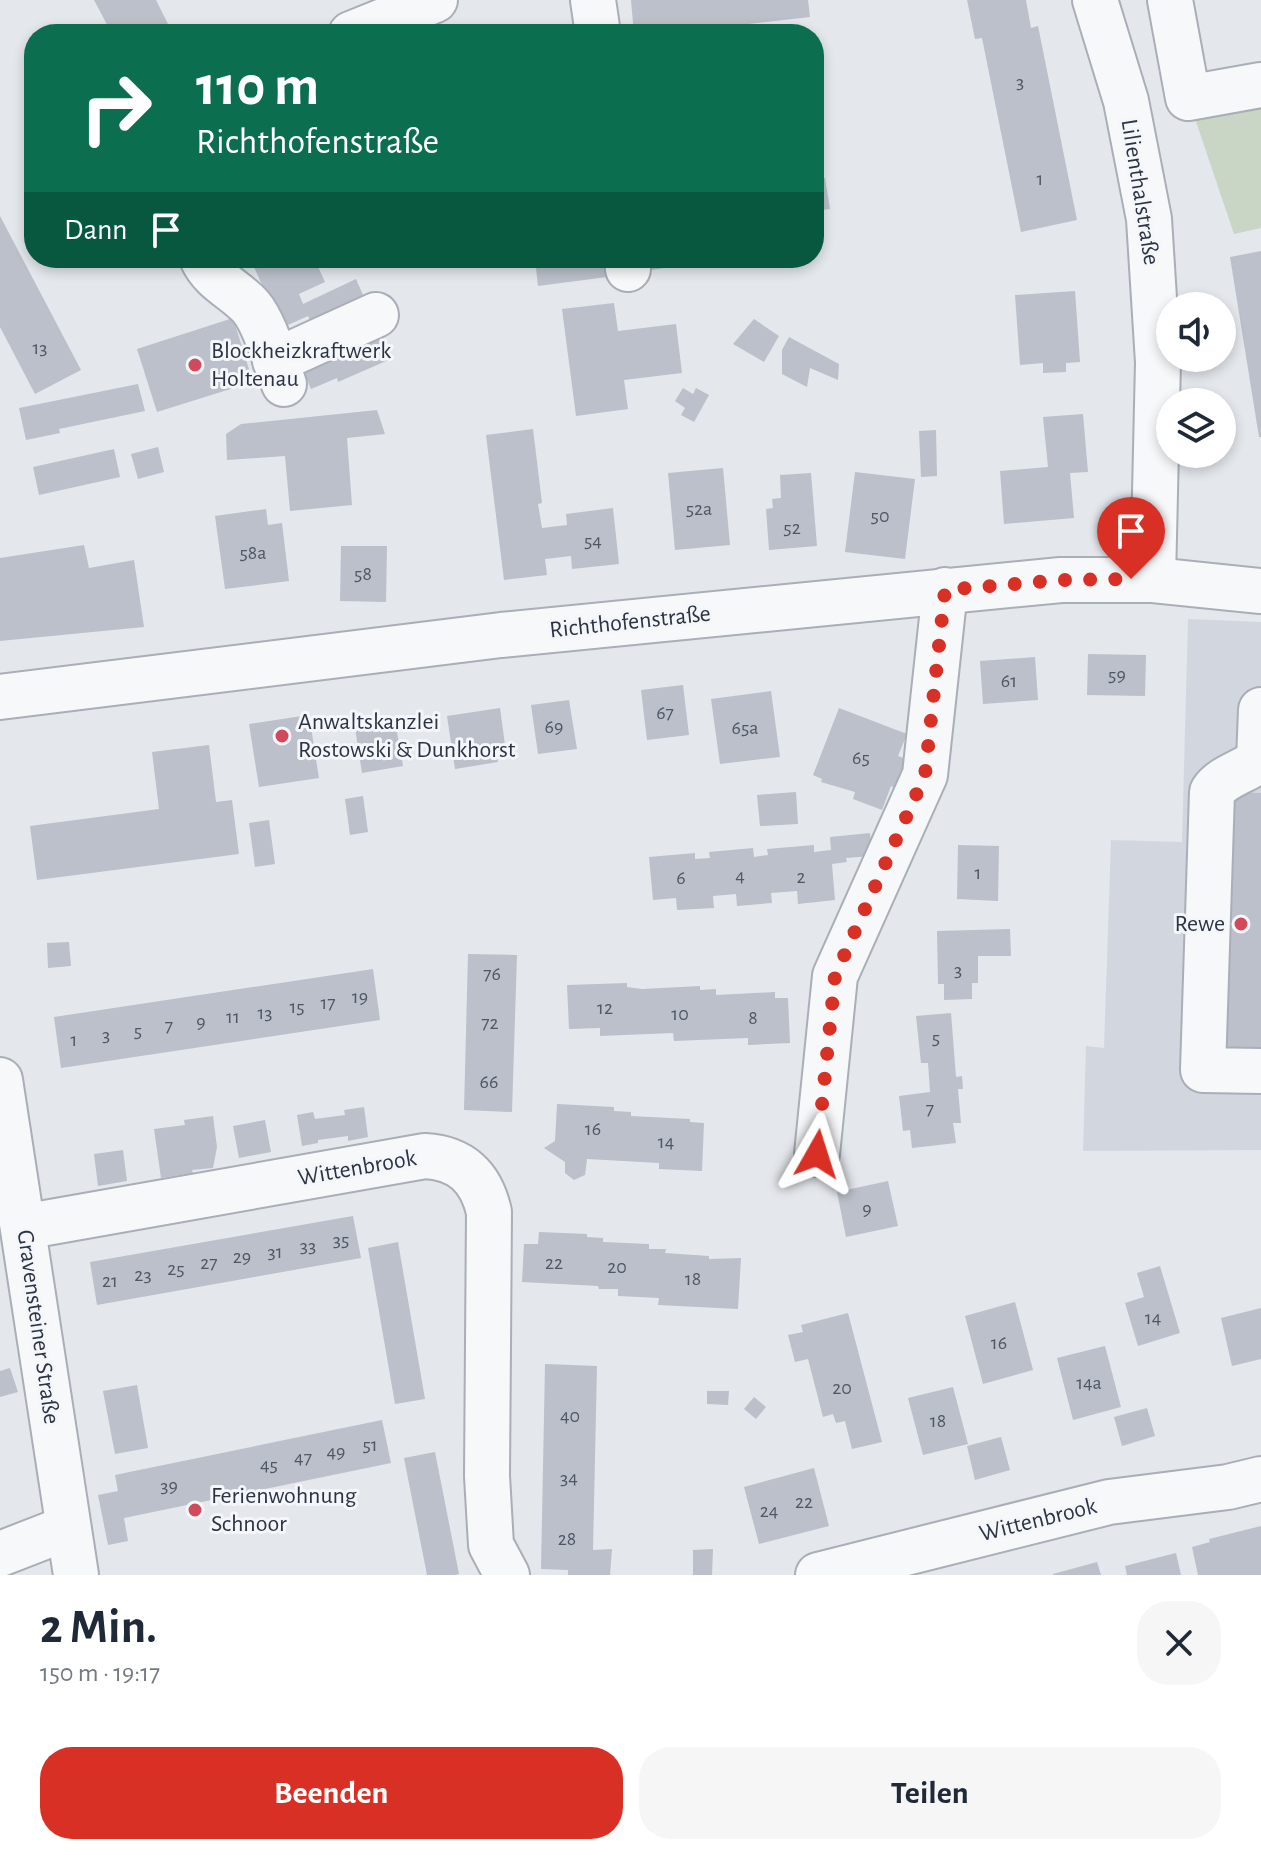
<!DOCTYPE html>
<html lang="de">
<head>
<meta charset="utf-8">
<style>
  body { margin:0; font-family:"Alegreya Sans",sans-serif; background:#f6f6f7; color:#1f2937; height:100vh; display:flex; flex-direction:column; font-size:30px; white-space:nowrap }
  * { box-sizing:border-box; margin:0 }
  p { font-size:26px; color:#747a83 }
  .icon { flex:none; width:44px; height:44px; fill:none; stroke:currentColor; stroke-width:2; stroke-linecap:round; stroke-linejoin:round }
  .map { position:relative; height:1575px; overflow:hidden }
  .panel { display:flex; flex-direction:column; background:#fff; flex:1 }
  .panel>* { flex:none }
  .guide { position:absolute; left:24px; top:24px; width:800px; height:244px; border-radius:32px; box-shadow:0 4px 12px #0003; background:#0b6e4f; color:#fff; overflow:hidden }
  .fabs { position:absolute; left:1156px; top:292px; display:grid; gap:16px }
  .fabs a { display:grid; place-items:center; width:80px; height:80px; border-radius:50%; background:#fff; box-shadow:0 4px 12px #0003; font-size:40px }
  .pin { position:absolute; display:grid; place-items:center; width:68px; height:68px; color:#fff; margin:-82px -34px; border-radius:50% 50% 50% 0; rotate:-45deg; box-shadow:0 0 8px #0007 }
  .pin .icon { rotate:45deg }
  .me { position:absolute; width:88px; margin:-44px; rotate:6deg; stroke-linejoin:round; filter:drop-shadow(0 0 6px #0008) }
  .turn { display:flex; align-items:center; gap:28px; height:168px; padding:0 40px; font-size:36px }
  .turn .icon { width:104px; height:104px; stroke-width:2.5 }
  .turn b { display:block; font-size:56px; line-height:68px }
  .then { display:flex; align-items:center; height:76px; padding:0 40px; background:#0003; gap:16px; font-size:30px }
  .round { display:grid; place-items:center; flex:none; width:84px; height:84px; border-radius:32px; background:#f6f6f7 }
  .overview { display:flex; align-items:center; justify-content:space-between; height:136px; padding:0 40px }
  h1 { font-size:48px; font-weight:700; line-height:60px }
  .primary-button { display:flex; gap:16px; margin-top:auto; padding:16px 40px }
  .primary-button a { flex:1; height:92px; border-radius:32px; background:#d93025; color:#fff; font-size:32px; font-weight:700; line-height:92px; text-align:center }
  .primary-button a+a { background:#f6f6f7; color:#1f2937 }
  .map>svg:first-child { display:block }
</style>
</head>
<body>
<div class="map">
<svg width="1261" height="1575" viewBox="0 0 1261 1575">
  <rect width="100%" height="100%" fill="#e4e7ec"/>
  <polygon fill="#d2d6de" points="1188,619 1261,622 1261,1150 1083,1151 1086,1046 1104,1048 1111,840 1182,842"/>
  <polygon fill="#c9d6c5" points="1261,85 1261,228 1234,234 1188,98"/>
  <g fill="#bbc0ca">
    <polygon points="94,0 156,0 173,34 112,34"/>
    <polygon points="631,0 808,0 810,17 659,34 634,34"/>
    <polygon points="967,0 1026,0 1031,28 1038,26 1077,220 1021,232 982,38 975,39"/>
    <polygon points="825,178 830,209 814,211 814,180"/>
    <polygon points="0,216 81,370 35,394 0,327"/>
    <polygon points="1261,251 1261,437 1259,437 1230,257"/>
    <polygon points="250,258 314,258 325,282 299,294 303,304 356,279 367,304 314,329 308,316 281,328"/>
    <polygon points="459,258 487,258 488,264 460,268"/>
    <polygon points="553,258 605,258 607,277 538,286 535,260"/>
    <polygon points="650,258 718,258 719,260 651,270"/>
    <polygon points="1075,291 1080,362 1066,363 1066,372 1043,373 1043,363 1020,365 1015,295"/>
    <polygon points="614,303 618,331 676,324 682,373 624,380 628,409 576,416 562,309"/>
    <polygon points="233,318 253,382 157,412 137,349"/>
    <polygon points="754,319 779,336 764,362 733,344"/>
    <polygon points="382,333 393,358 338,382 337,378 311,389 301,366"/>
    <polygon points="789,337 839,364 838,380 810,368 807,387 782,374 782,350"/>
    <polygon points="138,384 145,411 59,429 60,433 26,440 19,408"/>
    <polygon points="683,388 693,394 696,388 709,395 694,422 681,415 685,408 675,401"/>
    <polygon points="377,410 385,434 347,438 352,505 290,511 285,456 227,460 226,434 241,424"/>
    <polygon points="1083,414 1088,472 1070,473 1074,518 1004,524 1000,471 1048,467 1043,417"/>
    <polygon points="533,429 542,503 538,504 542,528 567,525 566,514 613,508 619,564 572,569 571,556 545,559 547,575 504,580 486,435"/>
    <polygon points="936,430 937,476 921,477 919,431"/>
    <polygon points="158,447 164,472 138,479 131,454"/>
    <polygon points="114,449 120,477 39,495 33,467"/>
    <polygon points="723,468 730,545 675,550 668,473"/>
    <polygon points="855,472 915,479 905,559 845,552"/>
    <polygon points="811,473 817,546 769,550 766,509 773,508 772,499 781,498 780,475"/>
    <polygon points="266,509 268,525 282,523 289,581 225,589 215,516"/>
    <polygon points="84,545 89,568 134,560 144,627 0,641 0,558"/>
    <polygon points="341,546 387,546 386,602 340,601"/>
    <polygon points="1088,654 1146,655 1145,696 1087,695"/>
    <polygon points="1035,657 1038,700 983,704 980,661"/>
    <polygon points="683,685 689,735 647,740 641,690"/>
    <polygon points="771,691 780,757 720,764 711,699"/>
    <polygon points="569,700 577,749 538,754 531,705"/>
    <polygon points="500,708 505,745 496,747 498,762 455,769 447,716"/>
    <polygon points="839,708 907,734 898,756 906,759 894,788 891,786 882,810 853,799 855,792 821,782 822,779 813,775"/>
    <polygon points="309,715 319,778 259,787 249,724"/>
    <polygon points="395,721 403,766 362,773 355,728"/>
    <polygon points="209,745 216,802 232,800 239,854 37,880 30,826 159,809 152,752"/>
    <polygon points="796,792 798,824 760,826 757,795"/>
    <polygon points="1225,792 1261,793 1261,1056 1218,1055"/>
    <polygon points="363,796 368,832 350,835 345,799"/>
    <polygon points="269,820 275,864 255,867 249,823"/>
    <polygon points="870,833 872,856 846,858 847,862 832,864 835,900 798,904 797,891 771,893 772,903 737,906 736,894 713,896 714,908 677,910 676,898 653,900 649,857 695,853 695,859 710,858 709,852 753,848 754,857 768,855 767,849 814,845 814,852 831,850 830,837"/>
    <polygon points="958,845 999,846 998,901 957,899"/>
    <polygon points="1010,929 1011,956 978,956 978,983 972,983 972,999 944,1000 944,984 938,984 937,931"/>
    <polygon points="69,942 71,966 48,968 47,943"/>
    <polygon points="468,954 517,955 512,1112 464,1110"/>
    <polygon points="373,969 380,1020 61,1068 54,1017"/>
    <polygon points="627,983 627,987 642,989 700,986 700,990 716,989 716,995 775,992 775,998 788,998 790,1043 748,1045 748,1038 674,1041 673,1033 600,1036 600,1028 569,1029 567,985"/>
    <polygon points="951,1013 956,1077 962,1076 963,1089 958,1089 961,1123 953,1123 956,1143 912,1148 910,1130 903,1131 899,1096 930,1092 928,1063 921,1063 916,1016"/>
    <polygon points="557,1104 614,1107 614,1111 631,1112 631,1116 690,1119 690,1122 704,1123 702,1171 659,1169 659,1163 587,1159 585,1175 574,1180 565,1173 565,1162 544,1148 555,1141"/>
    <polygon points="364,1107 368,1137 348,1141 348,1136 318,1140 318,1143 302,1146 297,1115 313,1112 315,1119 345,1115 344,1110"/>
    <polygon points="213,1116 217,1147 213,1168 192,1170 193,1173 161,1178 154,1129 185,1125 184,1120"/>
    <polygon points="265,1120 271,1152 239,1158 233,1126"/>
    <polygon points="123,1150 127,1181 98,1186 94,1154"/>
    <polygon points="888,1181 898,1226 846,1237 837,1192"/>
    <polygon points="353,1216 361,1258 97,1305 90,1262"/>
    <polygon points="539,1232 587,1234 587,1237 603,1238 603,1242 649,1244 649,1249 666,1249 665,1253 709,1256 709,1259 741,1258 738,1309 658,1305 659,1298 618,1296 618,1289 599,1289 598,1286 522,1282 524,1244 538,1244"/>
    <polygon points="398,1242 425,1399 395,1404 368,1248"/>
    <polygon points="1160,1266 1180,1333 1138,1346 1125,1303 1144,1297 1137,1273"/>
    <polygon points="1015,1302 1033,1370 983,1384 965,1316"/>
    <polygon points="1261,1308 1261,1359 1232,1366 1221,1318"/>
    <polygon points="848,1313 882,1442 852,1449 845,1421 836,1423 833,1414 823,1417 808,1359 795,1362 788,1335 803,1332 801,1325"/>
    <polygon points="1105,1346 1121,1407 1073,1420 1057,1358"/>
    <polygon points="545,1364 597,1366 593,1550 612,1549 610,1575 568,1575 568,1570 541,1569"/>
    <polygon points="10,1368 18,1392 0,1397 0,1371"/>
    <polygon points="137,1385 148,1448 115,1454 103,1391"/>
    <polygon points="953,1387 968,1444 923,1455 908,1398"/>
    <polygon points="707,1391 729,1391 728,1405 707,1404"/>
    <polygon points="754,1397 766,1407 756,1419 744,1409"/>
    <polygon points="1147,1408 1155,1436 1122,1446 1114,1417"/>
    <polygon points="382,1420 391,1463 124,1518 128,1541 108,1545 98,1495 118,1491 115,1475"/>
    <polygon points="1001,1437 1010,1470 975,1480 967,1446"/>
    <polygon points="435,1452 459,1574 455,1575 427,1575 404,1458"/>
    <polygon points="814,1468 829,1526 759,1544 744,1487"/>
    <polygon points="1261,1526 1261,1575 1198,1575 1192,1547 1210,1542 1209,1539"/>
    <polygon points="713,1549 712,1575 693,1575 693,1550"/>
    <polygon points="1176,1553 1181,1575 1127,1575 1125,1566"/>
    <polygon points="1097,1562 1101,1575 1053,1575 1053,1574"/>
  </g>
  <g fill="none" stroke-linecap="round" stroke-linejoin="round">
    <defs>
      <g id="minor">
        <polyline points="593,0 598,34"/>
        <polyline points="1095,0 1126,101 1149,219 1158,362 1153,580"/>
        <polyline points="1170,0 1188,98 1261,85"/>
        <polyline points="351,34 435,0"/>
        <path d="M 202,258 C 213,282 235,289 251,307 C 266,325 275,362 284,384"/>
        <polyline points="627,258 628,269"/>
        <polyline points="275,361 376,315"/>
        <polyline points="0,697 501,635 1061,580 1153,580 1261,591"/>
        <path d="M 1261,710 L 1259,760 C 1245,772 1222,776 1212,792 L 1203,1070 L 1261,1071"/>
        <polyline points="0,1080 76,1575"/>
        <polyline points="817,1154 835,976 925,775 945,590"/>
        <path d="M 23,1227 L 425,1156 C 461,1158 481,1177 489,1212 L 487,1476 L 491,1545 L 507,1575"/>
        <polyline points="0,1554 67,1528"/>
        <polyline points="818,1575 1109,1502 1228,1487 1261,1479"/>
      </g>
    </defs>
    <use href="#minor" stroke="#a9aeb7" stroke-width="48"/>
    <use href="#minor" stroke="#f7f8fa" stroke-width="44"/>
  </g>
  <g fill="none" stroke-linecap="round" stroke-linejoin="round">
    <polyline stroke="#d93025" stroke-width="14" stroke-dasharray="0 25.2" points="817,1154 835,976 925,775 945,590 1061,580 1131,579"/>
  </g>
  <g fill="#d1495b" stroke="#f4f6f9" stroke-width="3">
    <circle cx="195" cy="365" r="8"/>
    <circle cx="282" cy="736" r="8"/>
    <circle cx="1241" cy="924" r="8"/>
    <circle cx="195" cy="1510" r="8"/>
  </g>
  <g text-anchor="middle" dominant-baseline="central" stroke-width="6" stroke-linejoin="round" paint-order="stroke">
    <g font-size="20" fill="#4f5766">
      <text x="1020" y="82">3</text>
      <text x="1040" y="179">1</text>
      <text x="40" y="348">13</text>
      <text x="699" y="509">52a</text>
      <text x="880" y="516">50</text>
      <text x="792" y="528">52</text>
      <text x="593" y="541">54</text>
      <text x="253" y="553">58a</text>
      <text x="363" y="574">58</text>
      <text x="1117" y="675">59</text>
      <text x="1009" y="681">61</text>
      <text x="665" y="713">67</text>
      <text x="554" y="727">69</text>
      <text x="745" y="728">65a</text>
      <text x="861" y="758">65</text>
      <text x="978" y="873">1</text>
      <text x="740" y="876">4</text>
      <text x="801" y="877">2</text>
      <text x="681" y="878">6</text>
      <text x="958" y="970">3</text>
      <text x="492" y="974">76</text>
      <text x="360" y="997">19</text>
      <text x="328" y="1003">17</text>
      <text x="297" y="1007">15</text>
      <text x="605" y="1008">12</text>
      <text x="265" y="1013">13</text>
      <text x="680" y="1014">10</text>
      <text x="233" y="1017">11</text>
      <text x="753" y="1018">8</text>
      <text x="201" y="1022">9</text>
      <text x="490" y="1023">72</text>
      <text x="169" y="1026">7</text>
      <text x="138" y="1031">5</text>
      <text x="106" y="1035">3</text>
      <text x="936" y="1038">5</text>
      <text x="74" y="1040">1</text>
      <text x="489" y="1082">66</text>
      <text x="930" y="1109">7</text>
      <text x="593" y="1129">16</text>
      <text x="666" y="1142">14</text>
      <text x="867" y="1209">9</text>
      <text x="341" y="1240">35</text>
      <text x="308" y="1246">33</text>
      <text x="275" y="1252">31</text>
      <text x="242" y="1257">29</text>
      <text x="209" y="1263">27</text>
      <text x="554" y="1263">22</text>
      <text x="617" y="1267">20</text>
      <text x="176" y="1269">25</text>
      <text x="143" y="1275">23</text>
      <text x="693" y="1279">18</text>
      <text x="110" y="1281">21</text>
      <text x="1153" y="1318">14</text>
      <text x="999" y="1343">16</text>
      <text x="1089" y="1383">14a</text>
      <text x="842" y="1388">20</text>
      <text x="570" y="1416">40</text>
      <text x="938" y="1421">18</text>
      <text x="370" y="1445">51</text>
      <text x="336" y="1452">49</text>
      <text x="303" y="1458">47</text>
      <text x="269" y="1465">45</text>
      <text x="569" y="1478">34</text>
      <text x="169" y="1486">39</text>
      <text x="804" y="1502">22</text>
      <text x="769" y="1511">24</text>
      <text x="567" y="1539">28</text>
    </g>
    <g font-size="24" fill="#2b3445" stroke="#f4f6f9">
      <text transform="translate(1140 192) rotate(81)">Lilienthalstraße</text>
      <text transform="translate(630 622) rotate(-6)">Richthofenstraße</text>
      <text transform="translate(357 1168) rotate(-10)">Wittenbrook</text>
      <text transform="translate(38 1327) rotate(82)">Gravensteiner Straße</text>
      <text transform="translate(1038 1520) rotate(-14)">Wittenbrook</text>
    </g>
    <g font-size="24" fill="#2b3445" stroke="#f4f6f9" text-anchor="start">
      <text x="211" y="351">Blockheizkraftwerk<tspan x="211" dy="28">Holtenau</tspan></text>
      <text x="298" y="722">Anwaltskanzlei<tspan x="298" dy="28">Rostowski &amp; Dunkhorst</tspan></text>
      <text x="1225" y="924" text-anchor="end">Rewe</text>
      <text x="211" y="1496">Ferienwohnung<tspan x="211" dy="28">Schnoor</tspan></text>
    </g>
  </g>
</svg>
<div class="fabs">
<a><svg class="icon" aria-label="sound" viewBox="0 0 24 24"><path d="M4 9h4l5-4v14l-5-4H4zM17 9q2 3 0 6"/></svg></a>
<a><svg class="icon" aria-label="layers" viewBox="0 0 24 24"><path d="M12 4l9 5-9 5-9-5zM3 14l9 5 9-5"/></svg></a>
</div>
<div class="pin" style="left:1131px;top:579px;background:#d93025"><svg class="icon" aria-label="arrive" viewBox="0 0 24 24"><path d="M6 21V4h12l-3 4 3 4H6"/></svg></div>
<svg class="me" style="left:817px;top:1154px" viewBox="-20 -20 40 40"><path d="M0-17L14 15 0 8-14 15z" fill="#d93025" stroke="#fff" stroke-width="4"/></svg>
<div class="guide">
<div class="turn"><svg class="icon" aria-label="right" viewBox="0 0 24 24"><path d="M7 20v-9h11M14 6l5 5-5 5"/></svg><div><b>110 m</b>Richthofenstraße</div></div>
<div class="then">Dann<svg class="icon" aria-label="arrive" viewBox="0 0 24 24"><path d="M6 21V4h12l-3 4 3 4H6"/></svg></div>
</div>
</div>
<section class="panel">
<div class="overview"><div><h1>2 Min.</h1><p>150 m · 19:17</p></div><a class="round"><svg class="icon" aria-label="close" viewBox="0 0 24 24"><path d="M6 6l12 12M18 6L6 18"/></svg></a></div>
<div class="primary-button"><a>Beenden</a><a>Teilen</a></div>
</section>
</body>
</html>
